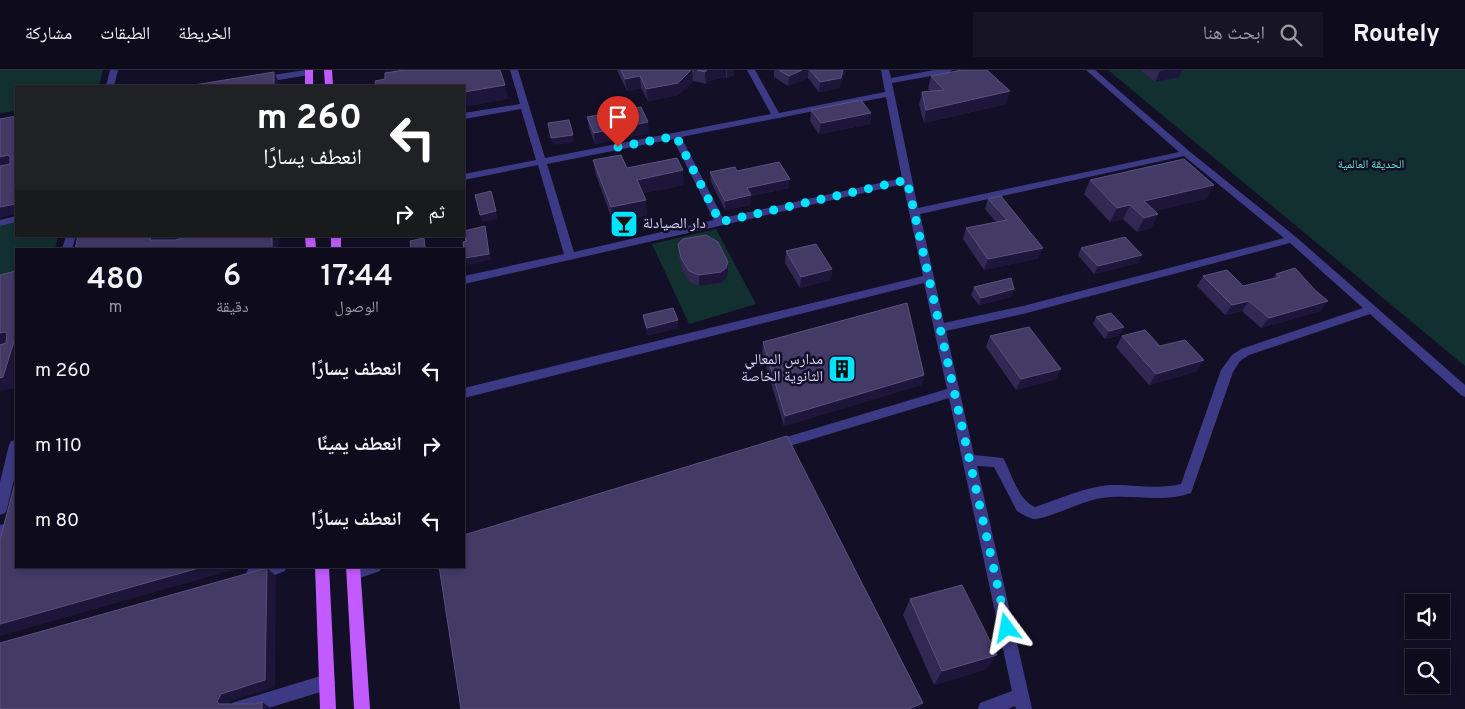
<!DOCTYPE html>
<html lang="ar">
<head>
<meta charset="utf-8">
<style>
  body { margin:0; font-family:Overpass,"Noto Naskh Arabic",sans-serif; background:#171425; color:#f1f3f6; direction:rtl; height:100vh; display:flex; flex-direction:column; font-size:19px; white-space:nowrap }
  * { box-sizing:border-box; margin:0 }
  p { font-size:16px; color:#9b9ba3 }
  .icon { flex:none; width:28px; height:28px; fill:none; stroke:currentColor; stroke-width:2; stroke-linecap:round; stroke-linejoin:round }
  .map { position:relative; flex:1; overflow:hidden; direction:ltr }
  .drawer { position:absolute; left:15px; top:178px; width:450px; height:320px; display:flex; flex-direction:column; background:#0e0b1c; border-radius:0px; box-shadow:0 2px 8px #0003,0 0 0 1px #2e2b3b; direction:rtl }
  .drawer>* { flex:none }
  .hud { position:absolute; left:15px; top:15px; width:450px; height:152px; border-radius:0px; box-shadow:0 2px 8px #0003,0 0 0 1px #2e2b3b; direction:rtl; background:#202124; color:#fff; overflow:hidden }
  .controls { position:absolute; left:1405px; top:524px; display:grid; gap:10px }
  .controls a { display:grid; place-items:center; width:45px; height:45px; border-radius:0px; background:#0e0b1c; box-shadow:0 2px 8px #0003,0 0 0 1px #2e2b3b; font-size:25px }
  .pin { position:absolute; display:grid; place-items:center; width:42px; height:42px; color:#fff; margin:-51px -21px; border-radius:50% 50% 50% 0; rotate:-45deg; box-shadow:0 0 5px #0007 }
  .pin .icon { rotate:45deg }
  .me { position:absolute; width:55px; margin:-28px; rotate:347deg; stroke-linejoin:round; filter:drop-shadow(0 0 4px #0008) }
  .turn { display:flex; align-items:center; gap:18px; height:105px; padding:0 20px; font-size:22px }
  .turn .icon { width:65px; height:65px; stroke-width:2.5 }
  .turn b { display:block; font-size:35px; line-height:42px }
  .then { display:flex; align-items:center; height:48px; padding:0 20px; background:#0003; gap:10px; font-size:19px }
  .eta { display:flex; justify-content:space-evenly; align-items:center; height:85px; text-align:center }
  .eta b { font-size:30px; font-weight:600; line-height:35px }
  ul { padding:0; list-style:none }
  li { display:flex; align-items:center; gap:15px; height:75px; padding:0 20px }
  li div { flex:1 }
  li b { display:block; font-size:19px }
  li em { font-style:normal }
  header { display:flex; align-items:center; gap:30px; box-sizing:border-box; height:70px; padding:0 25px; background:#0e0b1c; border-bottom:1px solid #2e2b3b }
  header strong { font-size:24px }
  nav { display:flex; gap:28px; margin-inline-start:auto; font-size:18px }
  .search { width:350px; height:45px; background:#171425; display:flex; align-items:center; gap:12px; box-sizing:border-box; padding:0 18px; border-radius:0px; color:#9b9ba3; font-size:19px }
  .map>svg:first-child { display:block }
</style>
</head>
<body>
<header>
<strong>Routely</strong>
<div class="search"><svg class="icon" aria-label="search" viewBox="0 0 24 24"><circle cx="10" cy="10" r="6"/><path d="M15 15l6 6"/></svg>ابحث هنا</div>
<nav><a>الخريطة</a><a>الطبقات</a><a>مشاركة</a></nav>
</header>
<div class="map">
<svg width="1465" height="639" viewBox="0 0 1465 639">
  <rect width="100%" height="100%" fill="#130f26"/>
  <g fill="#12302f">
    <polygon points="0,0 103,0 99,16 16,16 16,41 0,43"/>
    <polygon points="1108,0 1465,0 1465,296"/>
    <polygon points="16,152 16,166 58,166 55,179 16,179 16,202 0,206 0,156"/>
    <polygon points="716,159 756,234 689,254 652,174"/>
  </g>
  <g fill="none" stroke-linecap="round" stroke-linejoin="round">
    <g fill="#3d3a85" fill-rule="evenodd">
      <polygon points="110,0 118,0 114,16 106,16"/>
      <polygon points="306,0 313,2 309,5 260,13 256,10 260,7"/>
      <path d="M 510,0 L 518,0 L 545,88 L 771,44 L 747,0 L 755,0 L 779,43 L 885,22 L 881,0 L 889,0 L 891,8 L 934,0 L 952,0 L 948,3 L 892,13 L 918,138 L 1179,82 L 1086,0 L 1095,0 L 1189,81 L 1296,167 L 1465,315 L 1465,327 L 1461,325 L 1370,244 L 1249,285 L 1240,291 L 1233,302 L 1191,423 C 1159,434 1128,422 1096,429 C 1082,432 1044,450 1034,449 C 1028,448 1022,444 1017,441 L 994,397 L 977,396 L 1032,639 L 1016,639 L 1015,636 L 1008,639 L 978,639 L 980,633 L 1012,621 L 949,328 L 773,381 L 768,380 L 766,376 L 768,372 L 773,371 L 947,319 L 924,213 L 464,328 L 464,318 L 923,206 L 903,114 L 464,214 L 464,206 L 564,184 L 538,95 L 464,110 L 464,104 L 536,90 L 521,39 L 464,49 L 464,43 L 520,34 ZM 886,27 L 902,108 L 723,148 L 681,67 ZM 673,69 L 714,150 L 574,182 L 547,94 ZM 1184,86 L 1284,168 L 1023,236 L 944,253 L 920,144 ZM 1290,173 L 1363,238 L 1241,279 L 1232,285 L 1221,300 L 1181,414 C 1157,420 1134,414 1110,415 C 1084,417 1060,429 1035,437 C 1017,429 1012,403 1003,388 L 974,385 L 946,261 L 1023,244 Z"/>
      <polygon points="16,146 16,152 0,156 0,150"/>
      <polygon points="66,166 76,166 72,179 62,179"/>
      <polygon points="16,370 16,401 7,439 5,443 0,445 0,412 9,375 11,371"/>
      <polygon points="16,451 16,463 0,467 0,455"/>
      <path d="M 256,496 L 287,496 L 285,501 C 275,505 258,513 248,509 L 246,504 L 248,499 Z"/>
      <polygon points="354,496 382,496 380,501 354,510 349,508 347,503 349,498"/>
      <polygon points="327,604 333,606 335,612 333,618 327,620 265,639 230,639 232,633 238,631"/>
    </g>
    <g fill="#c25bff" fill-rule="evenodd">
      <rect x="305" y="0" width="8" height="16"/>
      <polygon points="324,0 332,0 333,16 325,16"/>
      <polygon points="305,166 315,166 316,179 306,179"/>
      <rect x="331" y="166" width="10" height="13"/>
      <polygon points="315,496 329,496 336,639 320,639"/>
      <polygon points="346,496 360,496 370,639 354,639"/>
    </g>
  </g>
  <g fill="#312854">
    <polygon points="617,0 734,0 734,5 727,8 726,7 708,11 706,14 693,11 678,25 648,31 641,18 627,21"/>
    <polygon points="774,0 846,0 839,18 819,22 808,8 788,16 774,7"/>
    <polygon points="1140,0 1182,0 1179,7 1155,12"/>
    <polygon points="931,6 1006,34 924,53 919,35 922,22 930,21 928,19"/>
    <polygon points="811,40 871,43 870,54 819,64 810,51"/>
    <polygon points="587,47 649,63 595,74 589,58"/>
    <polygon points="593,90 627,98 684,115 643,123 647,145 613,152 596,105"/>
    <polygon points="737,101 789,118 751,126 751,135 725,140 711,112 710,102"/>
    <polygon points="1090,110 1206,129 1155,141 1158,144 1151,158 1137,162 1123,149 1110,152 1084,124"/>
    <polygon points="988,129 1039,188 984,200 963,169 966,158 996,152 985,139"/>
    <polygon points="678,174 728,192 728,203 726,209 721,213 699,216 690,212 682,200 679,186"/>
    <polygon points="1081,178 1138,193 1094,204 1078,185"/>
    <polygon points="786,181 832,199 831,210 800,218 785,193"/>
    <polygon points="1276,204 1315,220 1328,231 1320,241 1261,258 1242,241 1225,245 1197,216 1203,206 1243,216 1273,208"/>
    <polygon points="974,217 1014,219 1011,227 979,235 971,225"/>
    <polygon points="643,245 678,258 648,265 644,253"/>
    <polygon points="1096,247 1120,265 1105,269 1093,254"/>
    <polygon points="990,266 1056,309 1016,320 986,277"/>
    <polygon points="1122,266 1160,276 1197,301 1149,315 1116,277"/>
    <polygon points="763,272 924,305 921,315 784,356 762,283"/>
    <polygon points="910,529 987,599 934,615 903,545"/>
  </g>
  <g fill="#1d163a">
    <polygon points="385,0 442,0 388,8"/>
    <polygon points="691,0 692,0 693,11 678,25 648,31 646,19"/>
    <polygon points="707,0 726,0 726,7 708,11 706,14 705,2"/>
    <polygon points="727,0 734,0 734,5 727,8"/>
    <polygon points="802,0 808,0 808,8 788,16 789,6"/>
    <polygon points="843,0 846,0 839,18 819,22 820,12"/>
    <polygon points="1167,0 1182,0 1179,7 1155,12 1160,1"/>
    <polygon points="274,2 279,12 279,16 274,16"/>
    <polygon points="640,6 641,18 627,21 625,9"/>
    <polygon points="505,15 508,29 464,37 464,22"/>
    <polygon points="1010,21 1006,34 924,53 926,40"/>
    <polygon points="871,43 870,54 819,64 821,53"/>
    <polygon points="648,52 649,63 595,74 594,63"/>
    <polygon points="573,65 574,72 553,75 551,68"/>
    <polygon points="8,85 16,94 0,98 0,87"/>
    <polygon points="683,100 684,115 639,124 637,110"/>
    <polygon points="790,109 789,118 751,126 751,135 725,140 725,131 747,118"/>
    <polygon points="1214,115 1206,129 1141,145 1144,131"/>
    <polygon points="493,129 498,149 482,152 480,145"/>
    <polygon points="646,130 647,145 613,152 611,137"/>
    <polygon points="16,134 16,144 0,148 0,137"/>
    <polygon points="1130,135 1123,149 1110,152 1117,138"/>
    <polygon points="1158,144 1151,158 1137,162 1144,148"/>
    <polygon points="485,156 487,163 491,190 468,195 465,188"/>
    <polygon points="151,166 198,166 164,173 150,170"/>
    <polygon points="272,166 279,166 278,179 272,179"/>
    <polygon points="424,168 426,175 426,179 425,179"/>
    <polygon points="1043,178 1039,188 984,200 988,189"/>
    <polygon points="1142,185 1138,193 1094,204 1098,196"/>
    <polygon points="728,192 728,203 726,209 721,213 699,216 699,205"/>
    <polygon points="832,199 831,210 800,218 801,207"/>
    <polygon points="1014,219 1011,227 979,235 981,228"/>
    <polygon points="1249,231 1242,241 1225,245 1232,235"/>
    <polygon points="1328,231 1320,241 1261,258 1269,248"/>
    <polygon points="678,250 678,258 648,265 647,258"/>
    <polygon points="1124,257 1120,265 1105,269 1109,261"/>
    <polygon points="5,262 16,265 16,312 14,318 0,321 0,263"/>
    <polygon points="1204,290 1197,301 1149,315 1156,304"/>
    <polygon points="1061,299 1056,309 1016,320 1021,309"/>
    <polygon points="924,305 921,315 784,356 785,346"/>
    <polygon points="206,496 247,496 0,566 0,554"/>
    <polygon points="267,498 276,506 275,617 231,631 228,638 219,634 217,631"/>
    <polygon points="997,585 987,599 934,615 942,601"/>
    <polygon points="262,632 272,639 262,639"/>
    <polygon points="923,633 919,639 908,639"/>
  </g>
  <g fill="#433a66" stroke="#5a527e">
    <polygon points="405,0 500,0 505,15 464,22 464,16 376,16 375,11 385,9 385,3"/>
    <polygon points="621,0 691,0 678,13 646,19 640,6 625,9"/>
    <polygon points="697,0 707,0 705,2"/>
    <polygon points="779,0 802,0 789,6"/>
    <polygon points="810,0 843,0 841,8 820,12"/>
    <polygon points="962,0 987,0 1010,21 926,40 922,22 944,20 931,6"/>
    <polygon points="274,2 274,16 188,16"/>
    <polygon points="861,30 871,43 821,53 811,40"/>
    <polygon points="641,37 648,52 594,63 587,47"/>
    <polygon points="16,46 16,134 0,137 0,96 10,94 10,87 8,85 0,87 0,49"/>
    <polygon points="569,50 573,65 551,68 548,53"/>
    <polygon points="621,85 627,98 677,88 683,100 637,110 646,130 611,137 593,90"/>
    <polygon points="1184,89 1214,115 1144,131 1158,144 1144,148 1130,135 1117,138 1090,110"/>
    <polygon points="779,92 790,109 747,118 751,125 725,131 710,102 735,97 737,101"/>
    <polygon points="491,121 496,141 480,145 475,125"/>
    <polygon points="1001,126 1043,178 988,189 966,158 1007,150 988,129"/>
    <polygon points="485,156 489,184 465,188 463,172 466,171 464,161"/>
    <polygon points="706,165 718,172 728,192 726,198 721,202 699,205 689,201 681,188 678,174 683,169"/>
    <polygon points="78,166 151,166 150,170 175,170 192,166 272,166 272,179 75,179"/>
    <polygon points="1125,167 1142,185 1098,196 1081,178"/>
    <polygon points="424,168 425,179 411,179 410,171"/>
    <polygon points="816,174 832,199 801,207 786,181"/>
    <polygon points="1295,198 1315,220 1328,231 1269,248 1249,231 1232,235 1203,206 1227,200 1243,216 1280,207 1276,204"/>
    <polygon points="16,201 16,265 3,307 0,308 0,275 6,273 7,264 5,262 0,263 0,205"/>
    <polygon points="1011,208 1014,219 981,228 974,217"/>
    <polygon points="907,233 924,305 785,346 763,272"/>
    <polygon points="673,238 678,250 647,258 643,245"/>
    <polygon points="1111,243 1124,257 1109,261 1096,247"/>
    <polygon points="1029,257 1061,299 1021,309 990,266"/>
    <polygon points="1145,260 1160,276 1185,270 1204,290 1156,304 1122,266"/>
    <polygon points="787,366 923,633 908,639 461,639 439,496 464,496 464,465"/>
    <polygon points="16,409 16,496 206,496 0,554 0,470"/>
    <polygon points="267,498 265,610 221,624 217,631 219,634 255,634 262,632 262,639 0,639 0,573"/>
    <polygon points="962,515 997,585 942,601 910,529"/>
  </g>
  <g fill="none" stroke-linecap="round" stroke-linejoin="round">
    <polyline stroke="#00e5ff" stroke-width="9" stroke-dasharray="0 16.2" points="618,77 676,66 720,152 907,110 1007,558"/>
  </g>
  <defs>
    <symbol id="bar-square" viewBox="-11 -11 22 22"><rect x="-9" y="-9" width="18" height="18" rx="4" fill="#00e5ff" stroke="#130f26"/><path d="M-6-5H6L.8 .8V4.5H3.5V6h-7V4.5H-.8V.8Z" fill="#111"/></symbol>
    <symbol id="building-square" viewBox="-11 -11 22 22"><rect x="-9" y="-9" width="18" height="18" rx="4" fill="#00e5ff" stroke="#130f26"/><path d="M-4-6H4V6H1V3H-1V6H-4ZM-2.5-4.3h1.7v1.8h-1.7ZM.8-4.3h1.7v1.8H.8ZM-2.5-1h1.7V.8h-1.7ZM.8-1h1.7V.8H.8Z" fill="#111"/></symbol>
  </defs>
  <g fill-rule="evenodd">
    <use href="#bar-square" x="608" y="138" width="32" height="32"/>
    <use href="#building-square" x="826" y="283" width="32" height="32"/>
  </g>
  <g text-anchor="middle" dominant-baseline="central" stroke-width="5" stroke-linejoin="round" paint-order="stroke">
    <g font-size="12" fill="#5fe0c0" stroke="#130f26">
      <text x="1371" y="95">الحديقة العالمية</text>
    </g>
    <g font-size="15" fill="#d9d4ff" stroke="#130f26" text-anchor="start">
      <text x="643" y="154">دار الصيادلة</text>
      <text x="823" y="290" text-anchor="end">مدارس المعالي<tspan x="823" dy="17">الثانوية الخاصة</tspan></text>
    </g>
  </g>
</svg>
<div class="controls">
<a><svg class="icon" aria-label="sound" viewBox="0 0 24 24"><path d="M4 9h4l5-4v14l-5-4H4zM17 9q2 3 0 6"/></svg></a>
<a><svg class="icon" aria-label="search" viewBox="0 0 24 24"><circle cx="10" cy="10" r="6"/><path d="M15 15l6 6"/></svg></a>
</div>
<div class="pin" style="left:618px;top:77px;background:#d93025"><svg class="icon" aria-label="arrive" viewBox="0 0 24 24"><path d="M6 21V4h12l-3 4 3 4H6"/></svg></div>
<svg class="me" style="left:1007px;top:558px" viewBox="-20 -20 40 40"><path d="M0-17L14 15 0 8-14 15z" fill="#00e5ff" stroke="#fff" stroke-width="4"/></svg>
<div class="hud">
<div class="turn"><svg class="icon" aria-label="left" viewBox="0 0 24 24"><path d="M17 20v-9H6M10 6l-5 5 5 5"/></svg><div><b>260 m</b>انعطف يسارًا</div></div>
<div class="then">ثم<svg class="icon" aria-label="right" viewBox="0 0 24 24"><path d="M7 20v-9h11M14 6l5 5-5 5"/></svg></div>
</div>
<section class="drawer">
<div class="eta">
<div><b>17:44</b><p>الوصول</p></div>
<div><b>6</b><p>دقيقة</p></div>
<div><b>480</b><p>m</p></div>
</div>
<ul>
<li><svg class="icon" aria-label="left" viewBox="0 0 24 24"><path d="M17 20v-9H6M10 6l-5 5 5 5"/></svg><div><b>انعطف يسارًا</b></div><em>260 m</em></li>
<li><svg class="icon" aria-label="right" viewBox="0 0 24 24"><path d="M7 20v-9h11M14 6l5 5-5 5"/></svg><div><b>انعطف يمينًا</b></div><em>110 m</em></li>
<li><svg class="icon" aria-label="left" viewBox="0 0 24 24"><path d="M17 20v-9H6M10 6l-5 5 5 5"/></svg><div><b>انعطف يسارًا</b></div><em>80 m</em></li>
</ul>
</section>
</div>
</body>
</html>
